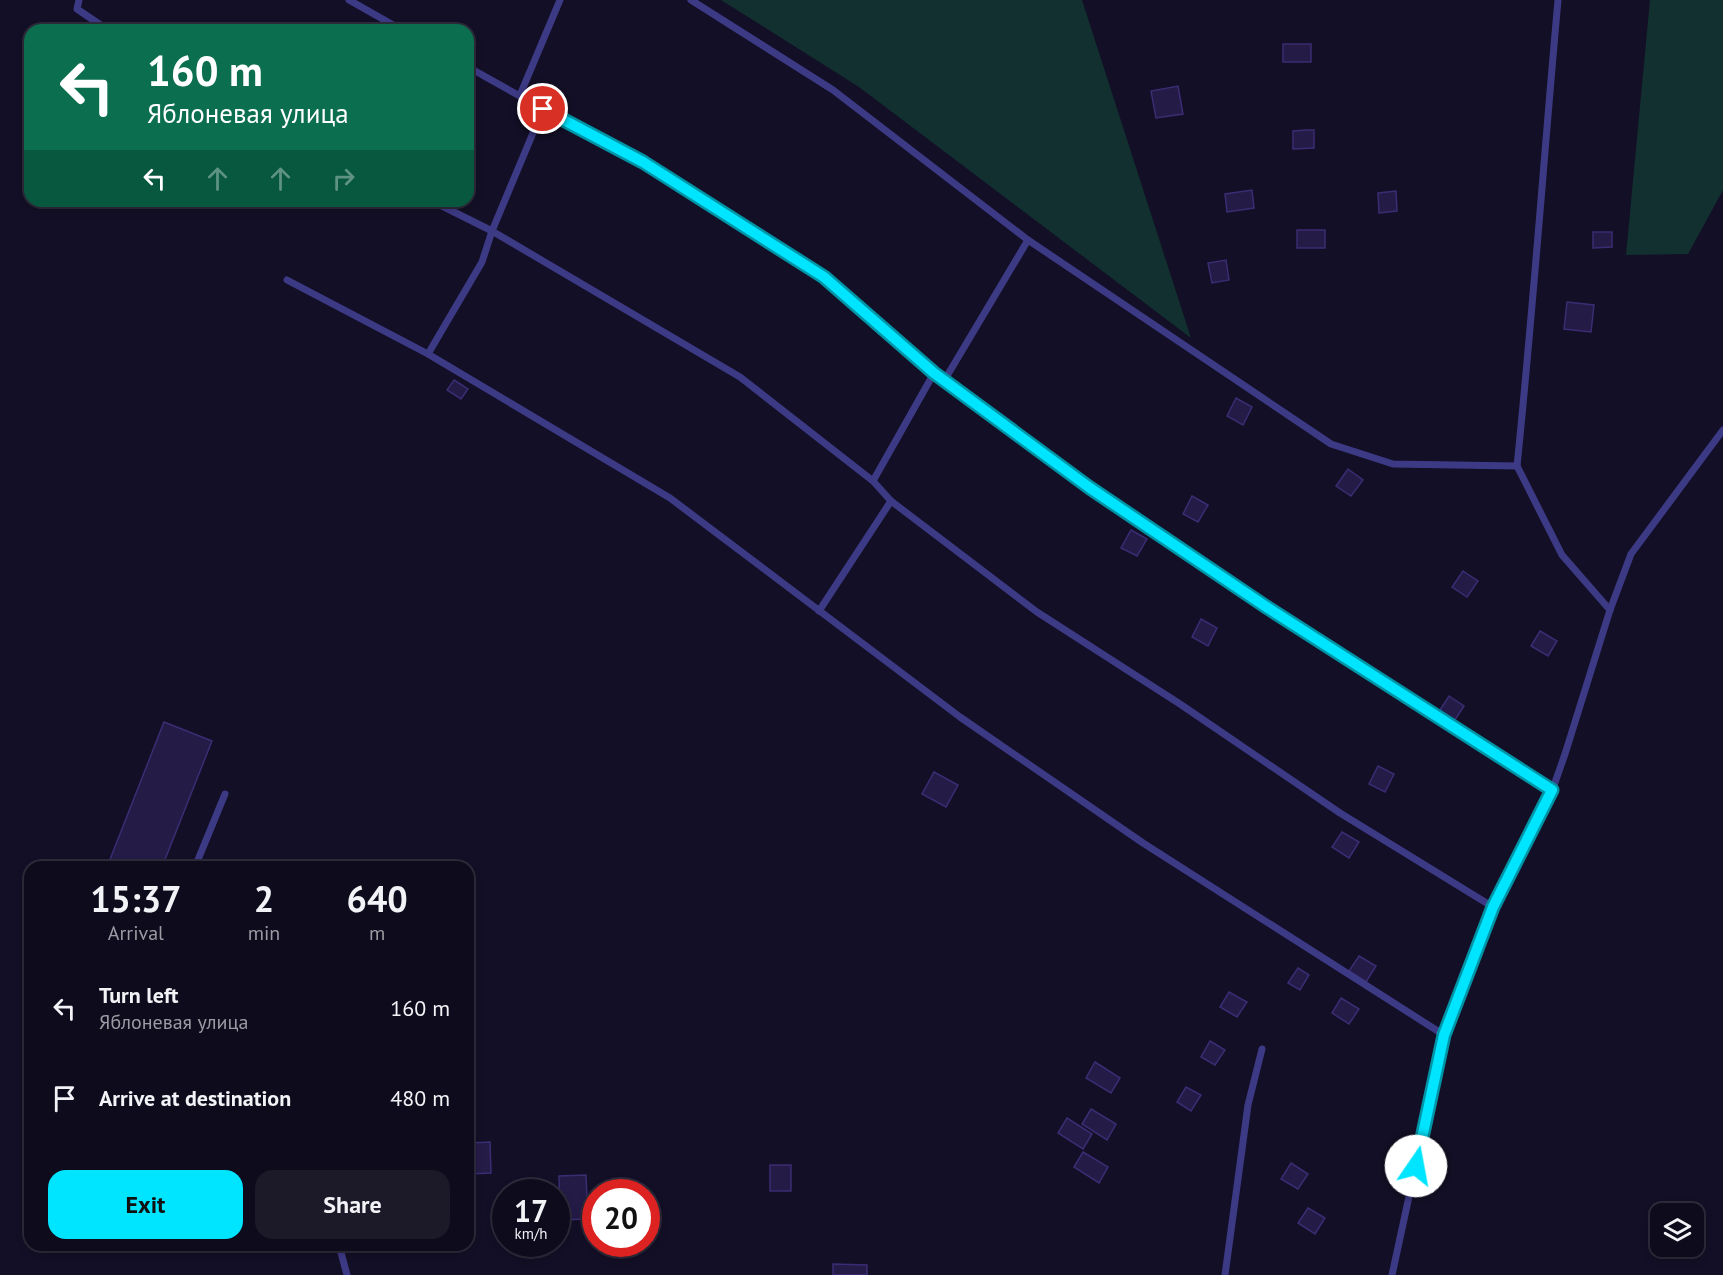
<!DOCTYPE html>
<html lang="en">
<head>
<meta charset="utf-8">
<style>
  body { margin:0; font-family:"PT Sans",sans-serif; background:#1c1929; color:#f1f3f6; height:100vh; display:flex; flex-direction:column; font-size:22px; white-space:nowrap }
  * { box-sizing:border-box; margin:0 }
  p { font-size:20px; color:#9b9ba3 }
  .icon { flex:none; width:33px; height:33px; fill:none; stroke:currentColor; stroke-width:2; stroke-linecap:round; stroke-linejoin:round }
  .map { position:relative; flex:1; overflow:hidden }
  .side { position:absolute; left:24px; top:861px; width:450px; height:390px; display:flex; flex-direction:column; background:#0e0b1c; border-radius:18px; box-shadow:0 3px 9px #0003,0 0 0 2px #2e2b3b }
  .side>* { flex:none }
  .banner { position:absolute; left:24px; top:24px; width:450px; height:183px; border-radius:18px; box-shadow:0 3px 9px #0003,0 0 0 2px #2e2b3b; background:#0b6e4f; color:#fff; overflow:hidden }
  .controls { position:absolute; left:1650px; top:1203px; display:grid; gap:12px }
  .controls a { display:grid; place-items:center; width:54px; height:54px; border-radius:12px; background:#0e0b1c; box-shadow:0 3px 9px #0003,0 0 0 2px #2e2b3b; font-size:30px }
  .speed { position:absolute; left:492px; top:1179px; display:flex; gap:12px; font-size:30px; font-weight:700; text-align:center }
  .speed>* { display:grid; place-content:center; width:78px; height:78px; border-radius:50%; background:#0e0b1c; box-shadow:0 3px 9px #0003,0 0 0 2px #2e2b3b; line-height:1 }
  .speed small { font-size:15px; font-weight:400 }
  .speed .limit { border:9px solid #d22; background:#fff; color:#111 }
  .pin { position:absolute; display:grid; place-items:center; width:51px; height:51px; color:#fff; margin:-26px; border:3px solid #fff; border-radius:50%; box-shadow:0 2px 6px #0007 }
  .me { position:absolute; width:66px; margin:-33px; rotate:12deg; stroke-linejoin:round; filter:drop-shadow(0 0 4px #0008) }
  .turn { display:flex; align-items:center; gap:21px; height:126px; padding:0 24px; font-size:27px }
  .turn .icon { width:78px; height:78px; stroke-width:2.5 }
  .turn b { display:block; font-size:42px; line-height:51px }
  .lanes { display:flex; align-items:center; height:57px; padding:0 24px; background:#0003; justify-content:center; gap:30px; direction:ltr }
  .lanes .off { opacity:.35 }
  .eta { display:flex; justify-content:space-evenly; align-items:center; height:102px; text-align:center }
  .eta b { font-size:36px; font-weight:700; line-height:42px }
  .primary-button { display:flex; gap:12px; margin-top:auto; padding:12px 24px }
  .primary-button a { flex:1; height:69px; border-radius:18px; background:#00e5ff; color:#111; font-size:24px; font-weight:700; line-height:69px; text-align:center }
  .primary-button a+a { background:#1c1929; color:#f1f3f6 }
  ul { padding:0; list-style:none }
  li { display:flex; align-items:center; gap:18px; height:90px; padding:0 24px }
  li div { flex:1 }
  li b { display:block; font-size:22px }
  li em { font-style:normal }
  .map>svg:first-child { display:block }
</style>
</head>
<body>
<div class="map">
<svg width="1723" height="1275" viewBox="0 0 1723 1275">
  <rect width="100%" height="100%" fill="#130f26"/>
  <g fill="#12302f">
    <polygon points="721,0 1082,0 1191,338 859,87"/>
    <polygon points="1650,0 1723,0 1723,190 1688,254 1626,255"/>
  </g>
  <g fill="#241b47" stroke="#3b2d73" stroke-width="1.5">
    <rect x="1283" y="44" width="28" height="18"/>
    <polygon points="1178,86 1183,114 1156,118 1151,91"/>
    <polygon points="1306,130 1314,130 1314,148 1293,149 1293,131"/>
    <polygon points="1252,190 1254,208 1227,212 1225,194"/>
    <polygon points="1396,191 1397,211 1379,213 1378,193"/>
    <rect x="1297" y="230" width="28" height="18"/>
    <polygon points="1593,232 1612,232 1612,247 1593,248"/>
    <polygon points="1226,260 1229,280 1212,283 1208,263"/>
    <polygon points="1567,302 1594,305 1591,332 1564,329"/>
    <polygon points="454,380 468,389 461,399 447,390"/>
    <polygon points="1236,398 1252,407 1243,425 1227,416"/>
    <polygon points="1348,469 1363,480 1351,496 1336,486"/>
    <polygon points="1192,496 1208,505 1198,522 1183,514"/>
    <polygon points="1131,530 1147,539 1137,556 1121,548"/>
    <polygon points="1463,571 1478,581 1467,597 1452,587"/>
    <polygon points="1201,619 1217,628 1208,646 1192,637"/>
    <polygon points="1540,631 1557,641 1548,656 1531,646"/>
    <polygon points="1449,696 1464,706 1453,723 1438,713"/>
    <polygon points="164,722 212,741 162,867 107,867"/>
    <polygon points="1378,766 1394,774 1385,792 1369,784"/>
    <polygon points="934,772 958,785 946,807 922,794"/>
    <polygon points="1342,832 1359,842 1349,858 1332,847"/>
    <polygon points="1359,956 1376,966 1366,982 1349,971"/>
    <polygon points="1298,968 1309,975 1300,990 1288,983"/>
    <polygon points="1229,992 1247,1002 1237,1017 1220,1007"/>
    <polygon points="1341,998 1359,1009 1349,1024 1332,1013"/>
    <polygon points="1210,1041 1225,1050 1215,1065 1201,1057"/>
    <polygon points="1095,1062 1120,1078 1111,1093 1086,1078"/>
    <polygon points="1186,1087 1201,1095 1191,1111 1177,1102"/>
    <polygon points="1091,1109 1116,1124 1107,1140 1082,1124"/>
    <polygon points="1067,1118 1092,1134 1083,1149 1058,1133"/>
    <polygon points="490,1142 491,1173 468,1174 468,1143"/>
    <polygon points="1083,1152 1108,1167 1099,1183 1074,1167"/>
    <polygon points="1291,1163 1308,1174 1298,1189 1281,1179"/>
    <rect x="770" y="1165" width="21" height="26"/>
    <polygon points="586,1175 588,1219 560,1220 559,1176"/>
    <polygon points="1308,1208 1325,1218 1315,1234 1298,1223"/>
    <polygon points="533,1244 556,1244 556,1249 533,1250"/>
    <polygon points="833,1264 867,1265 867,1275 833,1275"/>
  </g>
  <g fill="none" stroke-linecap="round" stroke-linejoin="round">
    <g stroke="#3d3a85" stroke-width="7">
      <polyline points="79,0 77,9 108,30"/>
      <polyline points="349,0 402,30"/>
      <polyline points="691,0 833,90 1028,240 1331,444 1393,464 1517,466 1562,555 1610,610"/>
      <polyline points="468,67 543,109 643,162 824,277 934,373 1091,488 1268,607 1552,791"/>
      <polyline points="520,95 560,0"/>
      <polyline points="432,201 492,231 740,377 873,481 891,501 1037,612 1180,704 1340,813 1493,907"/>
      <polyline points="287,280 428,354 670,498 960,717 1143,843 1444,1035"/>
      <polyline points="428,354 482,262 492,231 543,109"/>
      <polyline points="944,381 1028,240"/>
      <path d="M 1517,466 C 1533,311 1544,155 1558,0"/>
      <polyline points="873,481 934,373"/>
      <polyline points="819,611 891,501"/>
      <polyline points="195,867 225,794"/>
      <polyline points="339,1245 347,1275"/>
      <polyline points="1225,1275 1248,1105 1262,1049"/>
      <polyline points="1392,1275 1444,1035 1493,907 1552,791 1565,754 1610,610 1631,554 1723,430"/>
    </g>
  </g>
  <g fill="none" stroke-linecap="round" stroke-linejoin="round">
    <defs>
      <polyline id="route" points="543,109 643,162 824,277 934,373 1090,488 1268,608 1552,790 1493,907 1444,1035 1416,1166"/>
    </defs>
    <use href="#route" stroke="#0095a6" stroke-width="15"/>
    <use href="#route" stroke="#00e5ff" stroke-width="10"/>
  </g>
</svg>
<div class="controls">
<a><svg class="icon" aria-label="layers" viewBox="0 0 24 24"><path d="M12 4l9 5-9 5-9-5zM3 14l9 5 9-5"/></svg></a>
</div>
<div class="speed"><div>17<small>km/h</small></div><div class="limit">20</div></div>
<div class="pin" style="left:543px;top:109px;background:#d93025"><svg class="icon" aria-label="arrive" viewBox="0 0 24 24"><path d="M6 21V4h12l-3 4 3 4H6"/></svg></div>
<svg class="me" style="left:1416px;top:1166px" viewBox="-20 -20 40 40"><circle r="19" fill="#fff"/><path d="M0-13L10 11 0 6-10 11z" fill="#00e5ff"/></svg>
<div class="banner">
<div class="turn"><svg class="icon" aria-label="left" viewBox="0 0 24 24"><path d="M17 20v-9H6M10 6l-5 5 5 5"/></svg><div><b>160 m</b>Яблоневая улица</div></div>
<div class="lanes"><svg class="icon" aria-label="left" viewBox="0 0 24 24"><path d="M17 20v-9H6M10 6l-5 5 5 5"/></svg><svg class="icon off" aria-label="ahead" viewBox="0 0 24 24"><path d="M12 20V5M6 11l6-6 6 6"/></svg><svg class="icon off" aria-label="ahead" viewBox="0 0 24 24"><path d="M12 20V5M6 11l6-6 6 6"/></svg><svg class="icon off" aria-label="right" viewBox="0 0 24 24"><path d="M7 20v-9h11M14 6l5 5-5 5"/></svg></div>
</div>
<section class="side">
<div class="eta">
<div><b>15:37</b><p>Arrival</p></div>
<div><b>2</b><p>min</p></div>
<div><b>640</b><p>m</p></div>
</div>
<ul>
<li><svg class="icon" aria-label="left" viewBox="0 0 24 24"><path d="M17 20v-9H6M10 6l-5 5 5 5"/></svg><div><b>Turn left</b><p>Яблоневая улица</p></div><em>160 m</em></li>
<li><svg class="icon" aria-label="arrive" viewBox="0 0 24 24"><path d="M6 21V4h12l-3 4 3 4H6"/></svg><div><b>Arrive at destination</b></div><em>480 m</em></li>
</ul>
<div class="primary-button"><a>Exit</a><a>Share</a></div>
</section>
</div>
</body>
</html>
